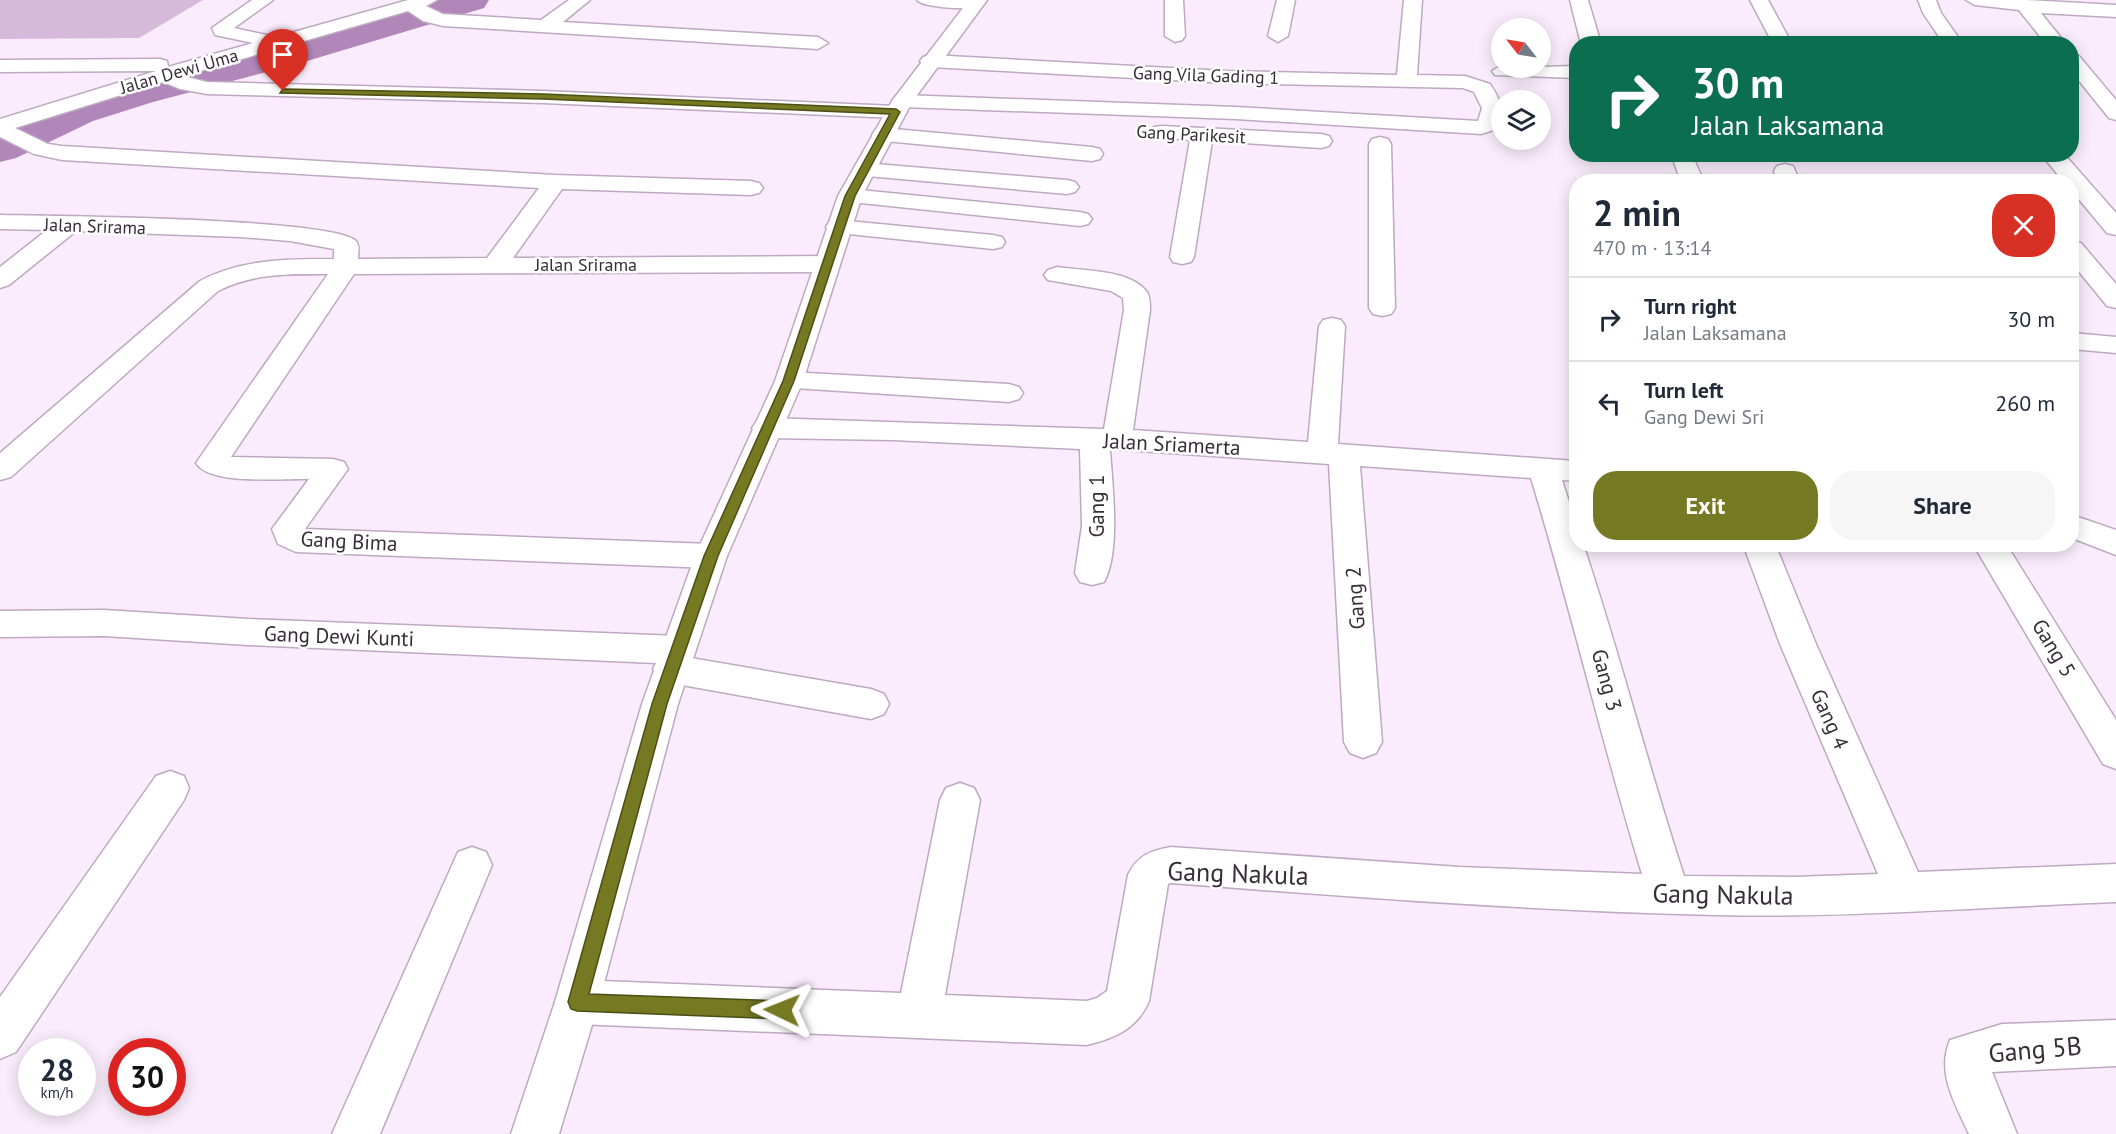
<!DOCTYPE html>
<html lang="en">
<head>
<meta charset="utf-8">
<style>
  body { margin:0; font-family:"PT Sans",sans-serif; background:#f6f6f7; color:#1f2937; height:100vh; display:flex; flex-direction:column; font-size:22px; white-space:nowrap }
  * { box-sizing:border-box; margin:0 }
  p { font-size:20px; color:#747a83 }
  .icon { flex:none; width:33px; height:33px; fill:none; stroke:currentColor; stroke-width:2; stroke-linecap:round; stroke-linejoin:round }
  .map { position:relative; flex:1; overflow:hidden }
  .side { position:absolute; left:1569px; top:174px; width:510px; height:378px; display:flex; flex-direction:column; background:#fff; border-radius:24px; box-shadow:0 3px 15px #0003 }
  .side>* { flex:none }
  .banner { position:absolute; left:1569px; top:36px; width:510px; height:126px; border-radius:24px; box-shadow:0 3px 15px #0003; background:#0b6e4f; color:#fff; overflow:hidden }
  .needle { width:39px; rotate:301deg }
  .buttons { position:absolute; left:1491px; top:18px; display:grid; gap:12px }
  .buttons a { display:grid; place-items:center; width:60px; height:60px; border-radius:50%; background:#fff; box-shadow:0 3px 15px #0003; font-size:30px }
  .speed { position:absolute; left:18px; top:1038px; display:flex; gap:12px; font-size:30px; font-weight:700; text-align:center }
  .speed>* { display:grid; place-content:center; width:78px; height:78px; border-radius:50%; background:#fff; box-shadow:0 3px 15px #0003; line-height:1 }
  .speed small { font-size:15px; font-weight:400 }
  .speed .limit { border:9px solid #d22; background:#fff; color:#111 }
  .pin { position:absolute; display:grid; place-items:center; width:51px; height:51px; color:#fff; margin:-62px -26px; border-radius:50% 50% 50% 0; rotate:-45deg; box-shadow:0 0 6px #0007 }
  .pin .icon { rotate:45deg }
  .me { position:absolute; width:66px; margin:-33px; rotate:272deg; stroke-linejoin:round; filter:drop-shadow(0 0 4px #0008) }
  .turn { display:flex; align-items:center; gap:21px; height:126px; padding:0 24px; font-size:27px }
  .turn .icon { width:78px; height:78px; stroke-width:2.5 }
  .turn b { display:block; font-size:42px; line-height:51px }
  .round { display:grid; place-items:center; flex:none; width:63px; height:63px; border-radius:24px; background:#f6f6f7 }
  .head { display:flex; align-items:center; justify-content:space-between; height:102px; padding:0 24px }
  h1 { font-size:36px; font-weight:800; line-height:45px }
  .primary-button { display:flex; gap:12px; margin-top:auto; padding:12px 24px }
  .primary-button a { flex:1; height:69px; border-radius:24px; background:#757921; color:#fff; font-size:24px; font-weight:800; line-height:69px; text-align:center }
  .primary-button a+a { background:#f6f6f7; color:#1f2937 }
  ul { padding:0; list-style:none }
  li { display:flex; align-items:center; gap:18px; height:84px; padding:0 24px; border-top:2px solid #e0e1e3 }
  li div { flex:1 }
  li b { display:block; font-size:22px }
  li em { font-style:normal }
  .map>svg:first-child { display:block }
</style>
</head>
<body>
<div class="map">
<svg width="2116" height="1134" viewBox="0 0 2116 1134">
  <rect width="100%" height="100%" fill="#faecfc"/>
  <polygon fill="#d6bada" points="0,0 203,0 139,38 0,39"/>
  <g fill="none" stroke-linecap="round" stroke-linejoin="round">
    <polygon fill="#b187b9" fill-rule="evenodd" points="432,0 489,0 484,8 297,64 153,102 93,121 16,158 0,162 0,132 63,103 123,84 269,48"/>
    <defs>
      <g id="minor">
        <path d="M 252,0 L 273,0 L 234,28 L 276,37 L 408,0 L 437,0 L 426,6 L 443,14 L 541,20 L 569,0 L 590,0 L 563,22 L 818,37 L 828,43 L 818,49 L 443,26 L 423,21 L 408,11 L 183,76 L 207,82 L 543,91 L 896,106 L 892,101 L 895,97 L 902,95 L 1236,107 L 1478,121 L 1482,108 L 1474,92 L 1463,88 L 1227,83 L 930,67 L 923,65 L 920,61 L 923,57 L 930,55 L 1227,71 L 1397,75 L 1404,0 L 1422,0 L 1417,75 L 1465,76 L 1490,84 C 1499,97 1507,114 1497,129 L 1481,134 L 1236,119 L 902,107 L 907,112 L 903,116 L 896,118 L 543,103 L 207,94 L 180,89 L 163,82 L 15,128 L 48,144 L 62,146 L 555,175 L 751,181 L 759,183 L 763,188 L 759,193 L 751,195 L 562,189 L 513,258 L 827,256 L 836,259 L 840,264 L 836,269 L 827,272 L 354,274 L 231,457 L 333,459 L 344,462 L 348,469 L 305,529 L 711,544 L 723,548 L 727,556 L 723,564 L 711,568 L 296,552 L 278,544 L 272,529 L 309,479 C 283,478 210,486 196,463 L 328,274 C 290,274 253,273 218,291 L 11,477 L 0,480 L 0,453 L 200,281 C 242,259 287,259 334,259 L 334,249 L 290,241 L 240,237 L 76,231 L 9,285 L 0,288 L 0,267 L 47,230 L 0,229 L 0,215 C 49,216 333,218 356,241 C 360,246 358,253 358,259 L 487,258 L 539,188 L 62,160 L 34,154 L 0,137 L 0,119 L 156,71 L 0,72 L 0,60 L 160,59 L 167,61 L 168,67 L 253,43 L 215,35 L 212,28 Z"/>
        <path d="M 917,0 L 983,0 L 985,3 C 979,12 923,8 917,0 Z"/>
        <polygon points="1165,0 1183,0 1185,36 1182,40 1175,42 1165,36"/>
        <polygon points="1277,0 1295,0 1288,36 1278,42 1268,36"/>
        <polygon points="1570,0 1588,0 1601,44 1581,44"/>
        <polygon points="1750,0 1768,0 1792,44 1773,44"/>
        <polygon points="1918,0 1936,0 1941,13 1963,44 1944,44 1923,13"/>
        <polygon points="1966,0 2026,0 2116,5 2116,17 2041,13 2066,44 2046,44 2019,10 1975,5"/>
        <polygon points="2072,54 2079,56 2116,100 2116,120 2109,118 2072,72"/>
        <polygon points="1502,65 1502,68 1576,66 1576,78 1495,75 1492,71"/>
        <polygon points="1162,126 1321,134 1329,136 1332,141 1329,146 1321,148 1212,141 1194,257 1191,262 1182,264 1173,262 1170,257 1190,140 1154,137 1151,132 1154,127"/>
        <polygon points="883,128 1092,147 1100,149 1103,154 1100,159 1092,161 875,140 872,135 875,130"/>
        <polygon points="1380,137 1388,139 1391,144 1395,308 1391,314 1382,316 1373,314 1369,308 1369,144 1372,139"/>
        <polygon points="2041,154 2064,154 2116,213 2116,235 2107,233 2072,191 2072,182 2064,182"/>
        <polygon points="1685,155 1693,157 1704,182 1681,182 1674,162 1677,157"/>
        <polygon points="864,163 1067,180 1075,182 1079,187 1075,192 1067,194 856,175 853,170 856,165"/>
        <polygon points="1785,164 1793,166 1800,182 1777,182 1774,171 1777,166"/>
        <polygon points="850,189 1080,212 1088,214 1092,219 1088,224 1080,226 842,201 838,196 842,191"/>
        <polygon points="838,220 993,235 1002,237 1005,242 1002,247 993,249 829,232 826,227 829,222"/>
        <polygon points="2072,241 2081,243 2116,284 2116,308 2107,306 2072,263"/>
        <path d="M 1057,267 C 1082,271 1130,269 1147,292 C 1150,297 1150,304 1150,310 L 1133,430 L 1308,442 L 1319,326 L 1323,320 L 1332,318 L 1341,320 L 1345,326 L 1338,444 L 1576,461 L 1576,481 L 1562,480 L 1576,524 L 1576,544 L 1583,544 C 1620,654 1648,766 1684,876 L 1795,877 L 1878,874 L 1780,644 L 1743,544 L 1775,544 L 1816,644 L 1918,872 L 2116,864 L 2116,902 C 1983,907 1850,918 1717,915 C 1535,911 1353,897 1171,883 L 1168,884 L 1149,1001 C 1137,1029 1115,1038 1087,1045 L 577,1024 L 561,1017 L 555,1002 L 561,987 L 577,980 L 901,993 L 940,800 L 946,788 L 960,783 L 974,788 L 980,800 L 945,995 L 1087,1001 L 1097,998 L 1107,991 L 1128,875 C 1138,855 1150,851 1171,847 L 1459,867 L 1642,874 C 1602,743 1571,609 1531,478 L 1360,466 L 1382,742 L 1376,753 L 1363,758 L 1350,753 L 1344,742 L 1329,464 L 1110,449 C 1112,484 1121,551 1104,582 L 1092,585 L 1080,582 L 1075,573 L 1082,526 L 1080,449 L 893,440 L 767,438 L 757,435 L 752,428 L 757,421 L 767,418 L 1104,429 L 1124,310 L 1123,298 L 1111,291 L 1048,280 L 1044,275 L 1048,270 Z"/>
        <polygon points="2072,333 2116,337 2116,353 2072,349"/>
        <polygon points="789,372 1009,384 1019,387 1023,393 1019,399 1009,402 779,387 775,381 779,375"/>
        <polygon points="2072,515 2116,530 2116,555 2072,538"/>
        <polygon points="1973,544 2006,544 2116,720 2116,769 2103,764"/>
        <polygon points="104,610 248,619 678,636 690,640 696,650 691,658 871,689 884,694 889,704 884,714 871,719 671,683 658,679 653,669 656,663 248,645 104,636 0,637 0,611"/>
        <polygon points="170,771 184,776 189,788 184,800 16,1052 0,1059 0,997 156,776"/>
        <polygon points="472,847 486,852 492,865 380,1134 332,1134 458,852"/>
        <path d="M 2116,1020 L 2116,1066 L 1992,1072 L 2017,1134 L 1969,1134 C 1955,1103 1936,1073 1950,1040 L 2002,1024 Z"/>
      </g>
      <polygon id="major" points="969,0 987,0 912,102 862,196 803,381 727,556 678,704 599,1002 559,1134 511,1134 555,1002 642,704 695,556 775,381 838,196 892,101"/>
    </defs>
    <use href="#minor" stroke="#bea8c2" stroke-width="3"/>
    <use href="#major" stroke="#bea8c2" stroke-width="3"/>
    <use href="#minor" fill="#fff" fill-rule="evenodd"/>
    <use href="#major" fill="#fff" fill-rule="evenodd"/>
  </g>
  <polygon fill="#757921" stroke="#4c4f15" stroke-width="1.5" points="283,89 543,94 896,109 900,112 855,196 794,381 718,556 667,704 589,994 782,1001 788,1003 791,1010 788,1016 782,1019 577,1011 571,1009 568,1002 652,704 704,556 783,381 845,196 890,114 543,99 280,93"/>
  <g text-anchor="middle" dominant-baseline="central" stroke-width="5" stroke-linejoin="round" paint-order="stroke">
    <g font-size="18" fill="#362d37" stroke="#fefefe">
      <text transform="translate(179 71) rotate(-16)">Jalan Dewi Uma</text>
      <text transform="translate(1206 75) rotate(2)">Gang Vila Gading 1</text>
      <text transform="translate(1191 134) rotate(3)">Gang Parikesit</text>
      <text transform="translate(95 226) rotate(2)">Jalan Srirama</text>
      <text x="586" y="264">Jalan Srirama</text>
    </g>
    <g font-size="21" fill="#362d37" stroke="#fefefe">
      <text transform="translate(1172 444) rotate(3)">Jalan Sriamerta</text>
      <text transform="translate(1096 506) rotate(-90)">Gang 1</text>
      <text transform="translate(349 541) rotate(3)">Gang Bima</text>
      <text transform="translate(1355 598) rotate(-94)">Gang 2</text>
      <text transform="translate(339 636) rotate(2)">Gang Dewi Kunti</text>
      <text transform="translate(2054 648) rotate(59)">Gang 5</text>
      <text transform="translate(1607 680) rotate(75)">Gang 3</text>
      <text transform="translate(1830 719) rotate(66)">Gang 4</text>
    </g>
    <g font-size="26" fill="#362d37" stroke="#fefefe">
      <text transform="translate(1238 873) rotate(2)">Gang Nakula</text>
      <text transform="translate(1723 894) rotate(1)">Gang Nakula</text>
      <text transform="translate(2035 1049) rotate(-5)">Gang 5B</text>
    </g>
  </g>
</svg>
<div class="buttons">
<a><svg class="needle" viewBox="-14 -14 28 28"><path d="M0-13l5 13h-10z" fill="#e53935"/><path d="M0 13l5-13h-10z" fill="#747a83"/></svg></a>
<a><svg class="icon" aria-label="layers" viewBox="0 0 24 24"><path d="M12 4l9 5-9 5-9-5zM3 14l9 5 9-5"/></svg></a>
</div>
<div class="speed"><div>28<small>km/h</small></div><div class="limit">30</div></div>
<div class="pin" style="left:283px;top:91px;background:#d93025"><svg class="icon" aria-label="arrive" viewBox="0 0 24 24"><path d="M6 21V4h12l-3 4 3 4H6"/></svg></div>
<svg class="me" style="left:782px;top:1010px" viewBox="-20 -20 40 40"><path d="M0-17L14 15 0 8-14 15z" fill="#757921" stroke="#fff" stroke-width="4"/></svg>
<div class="banner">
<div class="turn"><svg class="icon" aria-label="right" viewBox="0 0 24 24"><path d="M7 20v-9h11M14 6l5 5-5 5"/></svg><div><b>30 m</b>Jalan Laksamana</div></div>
</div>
<section class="side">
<div class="head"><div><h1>2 min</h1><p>470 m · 13:14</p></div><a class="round" style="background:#d93025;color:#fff"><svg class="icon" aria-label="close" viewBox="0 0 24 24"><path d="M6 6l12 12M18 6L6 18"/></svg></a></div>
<ul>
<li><svg class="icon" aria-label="right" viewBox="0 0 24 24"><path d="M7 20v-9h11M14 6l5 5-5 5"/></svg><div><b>Turn right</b><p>Jalan Laksamana</p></div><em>30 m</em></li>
<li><svg class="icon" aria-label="left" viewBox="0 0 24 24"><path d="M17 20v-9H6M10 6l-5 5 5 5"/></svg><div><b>Turn left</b><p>Gang Dewi Sri</p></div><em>260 m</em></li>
</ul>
<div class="primary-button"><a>Exit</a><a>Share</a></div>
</section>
</div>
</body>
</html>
